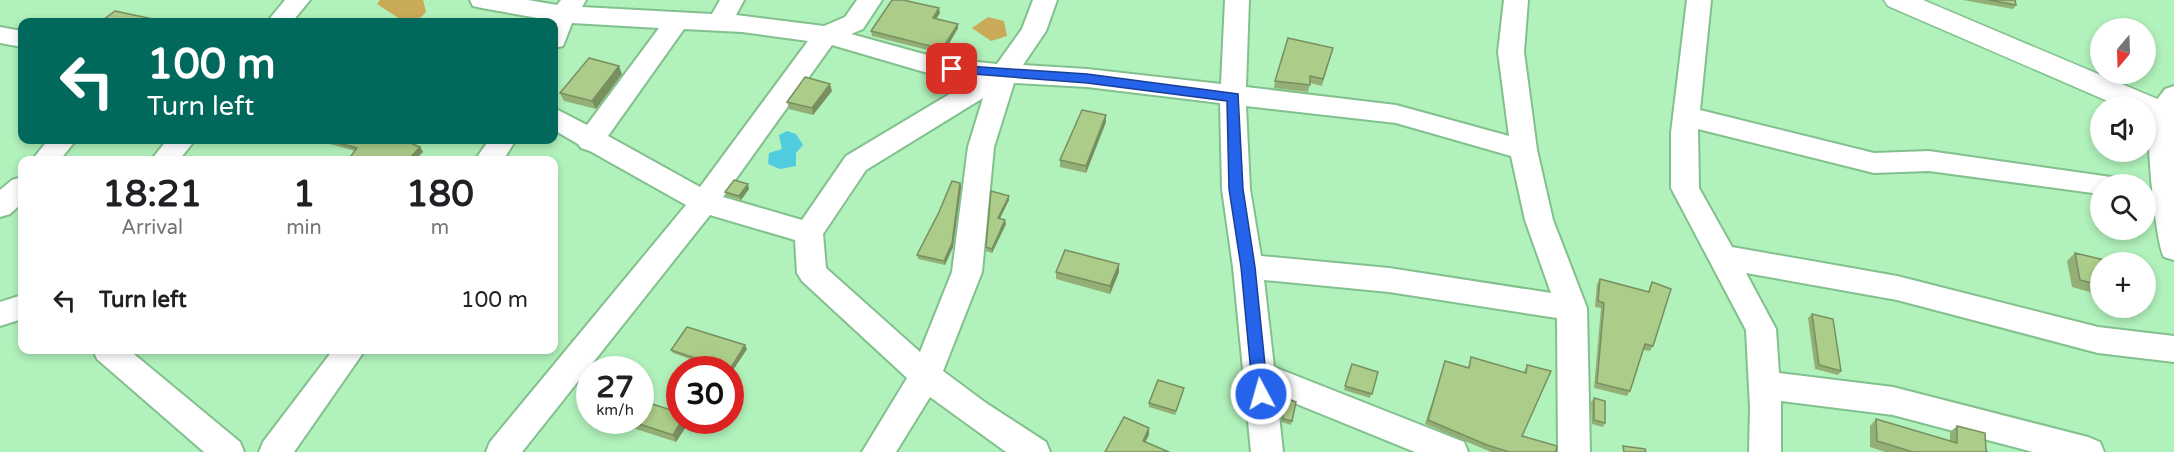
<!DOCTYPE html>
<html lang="en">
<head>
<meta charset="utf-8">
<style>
  body { margin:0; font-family:"Varela Round",sans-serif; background:#f2f2f2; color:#202124; height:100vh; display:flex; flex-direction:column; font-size:22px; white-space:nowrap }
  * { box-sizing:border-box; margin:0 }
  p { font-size:20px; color:#757577 }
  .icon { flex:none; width:33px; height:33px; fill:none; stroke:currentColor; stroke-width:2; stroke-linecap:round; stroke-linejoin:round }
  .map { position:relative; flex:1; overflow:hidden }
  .side { position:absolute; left:18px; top:156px; width:540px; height:198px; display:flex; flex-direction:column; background:#fff; border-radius:12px; box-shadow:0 3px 9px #0003 }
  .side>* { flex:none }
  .hud { position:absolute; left:18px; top:18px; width:540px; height:126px; border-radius:12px; box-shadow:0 3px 9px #0003; background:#00695c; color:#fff; overflow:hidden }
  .needle { width:39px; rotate:199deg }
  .tools { position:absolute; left:2090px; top:18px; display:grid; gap:12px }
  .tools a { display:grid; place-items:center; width:66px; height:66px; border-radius:50%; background:#fff; box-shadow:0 3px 9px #0003; font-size:30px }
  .speed { position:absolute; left:576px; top:356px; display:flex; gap:12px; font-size:30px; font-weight:700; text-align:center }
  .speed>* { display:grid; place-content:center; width:78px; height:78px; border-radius:50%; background:#fff; box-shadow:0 3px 9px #0003; line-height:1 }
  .speed small { font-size:15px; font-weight:400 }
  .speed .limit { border:9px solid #d22; background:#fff; color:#111 }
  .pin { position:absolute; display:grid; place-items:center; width:51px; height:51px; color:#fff; margin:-26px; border-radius:12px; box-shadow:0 3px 9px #0006 }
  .me { position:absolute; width:66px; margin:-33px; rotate:354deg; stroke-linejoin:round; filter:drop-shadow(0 0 4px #0008) }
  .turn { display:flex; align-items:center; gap:21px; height:126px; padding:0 30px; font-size:27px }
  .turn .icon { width:78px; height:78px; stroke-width:2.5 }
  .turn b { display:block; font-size:42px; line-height:51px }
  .eta { display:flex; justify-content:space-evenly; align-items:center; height:102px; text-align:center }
  .eta b { font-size:36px; font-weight:700; line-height:42px }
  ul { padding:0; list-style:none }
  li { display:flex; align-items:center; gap:18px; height:84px; padding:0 30px }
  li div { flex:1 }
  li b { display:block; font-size:22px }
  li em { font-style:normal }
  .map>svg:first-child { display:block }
</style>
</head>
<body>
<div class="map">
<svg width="2174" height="452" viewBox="0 0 2174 452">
  <rect width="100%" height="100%" fill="#b1f1bb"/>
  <g fill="#c9aa58">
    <polygon points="380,0 423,0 426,12 417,21 395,22 400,19 377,4"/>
    <polygon points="988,17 1004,21 1007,36 991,41 972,28"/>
  </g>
  <polygon fill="#50ccdf" points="787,131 796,134 803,145 796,153 796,166 780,169 768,164 769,153 782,149 779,135"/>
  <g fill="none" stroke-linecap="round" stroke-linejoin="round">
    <defs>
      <g id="street">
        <polygon points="285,0 310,0 292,22 267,22"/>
        <path d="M 470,0 L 528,0 L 557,5 L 561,0 L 586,0 L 582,7 L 712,14 L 720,0 L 744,0 L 736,15 L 824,26 L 845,17 L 857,0 L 882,0 L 863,29 L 851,34 L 938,58 L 997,64 L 1022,29 L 1033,0 L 1057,0 L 1046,31 L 1023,65 L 1087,69 L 1221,84 L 1225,0 L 1249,0 L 1246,87 L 1396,105 L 1509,136 L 1498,52 L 1504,0 L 1528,0 L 1524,52 L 1537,150 L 1553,220 L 1587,308 L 1590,452 L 1558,452 L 1557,318 L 1389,292 L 1264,280 L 1274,367 L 1464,442 L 1468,452 L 1415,452 L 1277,396 L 1283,452 L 1251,452 L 1233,267 L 1222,189 L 1220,103 L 1087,87 L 1014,83 L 994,147 L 982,272 L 943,371 L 986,403 L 1046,442 L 1050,452 L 1006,452 L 930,397 L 896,452 L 862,452 L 907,378 L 802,281 L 797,273 L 795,240 L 710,215 L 522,452 L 486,452 L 490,442 L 686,205 L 590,151 L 581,148 L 578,144 L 554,130 L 554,108 L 587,125 L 659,28 L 572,23 L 563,46 L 554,48 L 554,22 L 548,22 L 549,20 L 482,8 L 473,6 ZM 684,29 L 742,32 L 808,41 L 700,187 L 608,136 ZM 832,45 L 938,76 L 973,80 L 846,156 L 802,220 L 723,197 ZM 983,98 L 968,147 L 952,272 L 920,352 L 826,268 L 823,234 L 866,170 ZM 1246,106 L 1396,123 L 1511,156 L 1525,220 L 1551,293 L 1389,268 L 1261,256 L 1250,189 Z"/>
        <polygon points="1687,0 1711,0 1700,110 1874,153 1929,151 2111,177 2115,184 2100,184 2100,194 1929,171 1874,173 1698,129 1699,188 1732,247 1897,276 2098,327 2174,336 2174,362 2098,353 1897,300 1746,273 1776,329 1779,373 1893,387 2088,437 2100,442 2104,452 2033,452 1893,415 1781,401 1781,452 1749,452 1750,408 1746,330 1671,188 1671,133"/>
        <polygon points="0,27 22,31 22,47 0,43"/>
        <path d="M 2174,86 L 2174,260 L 2164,257 C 2155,240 2145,131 2150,113 C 2152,105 2160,96 2165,89 Z"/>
        <polygon points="48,140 76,140 60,160 32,160"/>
        <polygon points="167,140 195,140 179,160 151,160"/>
        <polygon points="489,140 516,140 503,160 475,160"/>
        <polygon points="22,177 22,203 10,214 0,217 0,190 12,180"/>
        <polygon points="22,295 22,319 0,326 0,302"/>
        <polygon points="93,350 129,350 240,442 244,452 204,452 97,359"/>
        <polygon points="333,350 365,350 294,452 259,452 263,442"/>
      </g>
      <polygon id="secondary" points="1884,0 1923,0 2174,106 2174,129 2145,118 2145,106 2119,106 1888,6"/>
    </defs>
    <use href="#street" stroke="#82c08d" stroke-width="4"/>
    <use href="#secondary" stroke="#82c08d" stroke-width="3"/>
    <use href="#street" fill="#fff" fill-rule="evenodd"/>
    <use href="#secondary" fill="#fff" fill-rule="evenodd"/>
  </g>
  <g fill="#94af76">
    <polygon points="1963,0 2015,0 2016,5 2013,9"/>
    <polygon points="940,13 936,19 958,24 958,28 943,54 872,36 871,31"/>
    <polygon points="1331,55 1322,86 1310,83 1308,92 1274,88 1275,81"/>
    <polygon points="622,74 596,109 564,101 560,93"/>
    <polygon points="832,91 813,115 789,109 787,102"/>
    <polygon points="1106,115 1106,122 1086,173 1060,167 1060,160"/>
    <polygon points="321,140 410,140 408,142 420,147 423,152 355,151 323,142"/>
    <polygon points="960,183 961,187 953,247 945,265 918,259 917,255 939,212"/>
    <polygon points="749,189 741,200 727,196 725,192"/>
    <polygon points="1009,196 1009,200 1000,218 1006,224 992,253 986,251 986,247"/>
    <polygon points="2075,253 2100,262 2100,295 2072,287 2067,261"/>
    <polygon points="1056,272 1119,272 1110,294 1056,279"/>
    <polygon points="1600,279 1648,292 1652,282 1653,346 1650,351 1643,350 1630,391 1627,396 1594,388 1601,308 1595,307 1597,284"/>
    <polygon points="1812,314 1841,371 1838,375 1815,369 1808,318"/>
    <polygon points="745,345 747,349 731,373 730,369 718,369 673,353 671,350"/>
    <polygon points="1471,357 1524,372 1527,365 1522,436 1556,452 1491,452 1425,424 1445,361 1468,368"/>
    <polygon points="1352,364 1378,372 1370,398 1344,390"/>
    <polygon points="1183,392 1175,415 1149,407 1149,403"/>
    <polygon points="1281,396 1296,402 1291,425 1282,422 1280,399"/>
    <polygon points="1594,398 1605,423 1603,427 1592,424 1591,402"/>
    <polygon points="1876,419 1950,441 1950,432 1957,426 1986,451 1988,452 1885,452 1870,447 1870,426"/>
    <polygon points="626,420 688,420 689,422 676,442 630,427"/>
  </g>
  <g fill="#788f60">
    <polygon points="939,8 940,13 934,22 933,18"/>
    <polygon points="958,24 958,28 943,54 942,49"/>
    <polygon points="619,66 622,74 596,109 592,101"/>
    <polygon points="830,84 832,91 813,115 812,108"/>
    <polygon points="1106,115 1106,122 1086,173 1086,166"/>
    <polygon points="420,147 423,152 415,160 408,160"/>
    <polygon points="960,183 961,187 953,247 945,265 944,261"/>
    <polygon points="748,184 749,189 741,200 739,196"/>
    <polygon points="1009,196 1009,200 998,222 998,218"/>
    <polygon points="1005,220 1006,224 992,253 992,249"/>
    <polygon points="1119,264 1119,272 1110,294 1110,286"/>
    <polygon points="745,345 747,349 731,373 730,369"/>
    <polygon points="682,420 688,420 689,422 676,442 673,435"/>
    <polygon points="1149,428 1149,435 1142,448 1143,441"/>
  </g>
  <g fill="#accc89" stroke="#788f60" stroke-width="1.5">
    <polygon points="892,0 903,0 939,8 933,18 958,24 942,49 871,31"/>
    <polygon points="1989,0 2015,0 2016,5"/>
    <polygon points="115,11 167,22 100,22"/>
    <polygon points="1288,38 1333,48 1323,79 1310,76 1310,85 1275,81"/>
    <polygon points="589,58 619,66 592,101 560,93"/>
    <polygon points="805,77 830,84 812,108 787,102"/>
    <polygon points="1082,110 1106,115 1086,166 1060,160"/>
    <polygon points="327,140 403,140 420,147 408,160 348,160 357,148"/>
    <polygon points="734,180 748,184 739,196 725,192"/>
    <polygon points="952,181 960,183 952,243 944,261 917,255 939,212"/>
    <polygon points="991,191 1009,196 998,218 1005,220 992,249 986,247"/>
    <polygon points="1065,250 1119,264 1110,286 1056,272"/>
    <polygon points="2075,253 2113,262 2100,262 2100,285 2080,280"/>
    <polygon points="1600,279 1649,292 1652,282 1671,289 1653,346 1645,344 1630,391 1597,383 1604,303 1598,301"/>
    <polygon points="1812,314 1833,319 1841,371 1819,365"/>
    <polygon points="687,327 745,345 730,369 728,369 671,350"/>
    <polygon points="1471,357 1526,373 1527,365 1551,371 1522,436 1557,446 1556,452 1509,452 1487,445 1428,420 1445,361 1469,368"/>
    <polygon points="1352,364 1378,372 1372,394 1345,386"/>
    <polygon points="1158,380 1184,388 1176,411 1149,403"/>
    <polygon points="1281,396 1296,402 1292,421 1283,419"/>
    <polygon points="1594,398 1605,401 1605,423 1594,420"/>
    <polygon points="640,400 680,413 680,420 682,420 673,435 627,420 640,420"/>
    <polygon points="1124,417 1149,428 1143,441 1169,452 1105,452"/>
    <polygon points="1876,419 1957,443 1957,426 1985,433 1986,451 1988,452 1913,452 1877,441"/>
    <polygon points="1623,446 1645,449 1646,452 1624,452"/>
  </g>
  <polygon fill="#2563eb" stroke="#184099" stroke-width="1.5" points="952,65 1087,74 1238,94 1243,189 1255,267 1268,394 1266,399 1255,399 1253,394 1241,267 1229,189 1227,101 1087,83 948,72 946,69"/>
</svg>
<div class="tools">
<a><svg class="needle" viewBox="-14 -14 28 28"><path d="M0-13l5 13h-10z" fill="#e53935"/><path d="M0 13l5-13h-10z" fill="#757577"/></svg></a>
<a><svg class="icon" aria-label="sound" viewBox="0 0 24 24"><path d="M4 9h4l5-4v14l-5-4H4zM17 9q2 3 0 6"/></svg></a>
<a><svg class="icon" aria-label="search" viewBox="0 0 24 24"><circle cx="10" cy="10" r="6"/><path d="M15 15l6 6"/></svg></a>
<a>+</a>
</div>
<div class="speed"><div>27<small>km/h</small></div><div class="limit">30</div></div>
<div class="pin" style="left:952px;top:69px;background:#d93025"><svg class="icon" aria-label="arrive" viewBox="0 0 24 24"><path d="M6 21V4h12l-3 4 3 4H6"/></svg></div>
<svg class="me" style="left:1261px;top:394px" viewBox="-20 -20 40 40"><circle r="17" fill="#2563eb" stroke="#fff" stroke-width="3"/><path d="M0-11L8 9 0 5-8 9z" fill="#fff"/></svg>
<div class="hud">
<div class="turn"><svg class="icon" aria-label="left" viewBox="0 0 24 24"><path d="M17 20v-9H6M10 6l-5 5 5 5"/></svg><div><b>100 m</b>Turn left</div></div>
</div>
<section class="side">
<div class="eta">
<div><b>18:21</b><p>Arrival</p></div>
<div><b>1</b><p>min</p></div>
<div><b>180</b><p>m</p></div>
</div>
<ul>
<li><svg class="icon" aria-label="left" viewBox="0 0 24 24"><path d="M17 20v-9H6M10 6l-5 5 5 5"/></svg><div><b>Turn left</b></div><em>100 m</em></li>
</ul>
</section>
</div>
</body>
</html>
